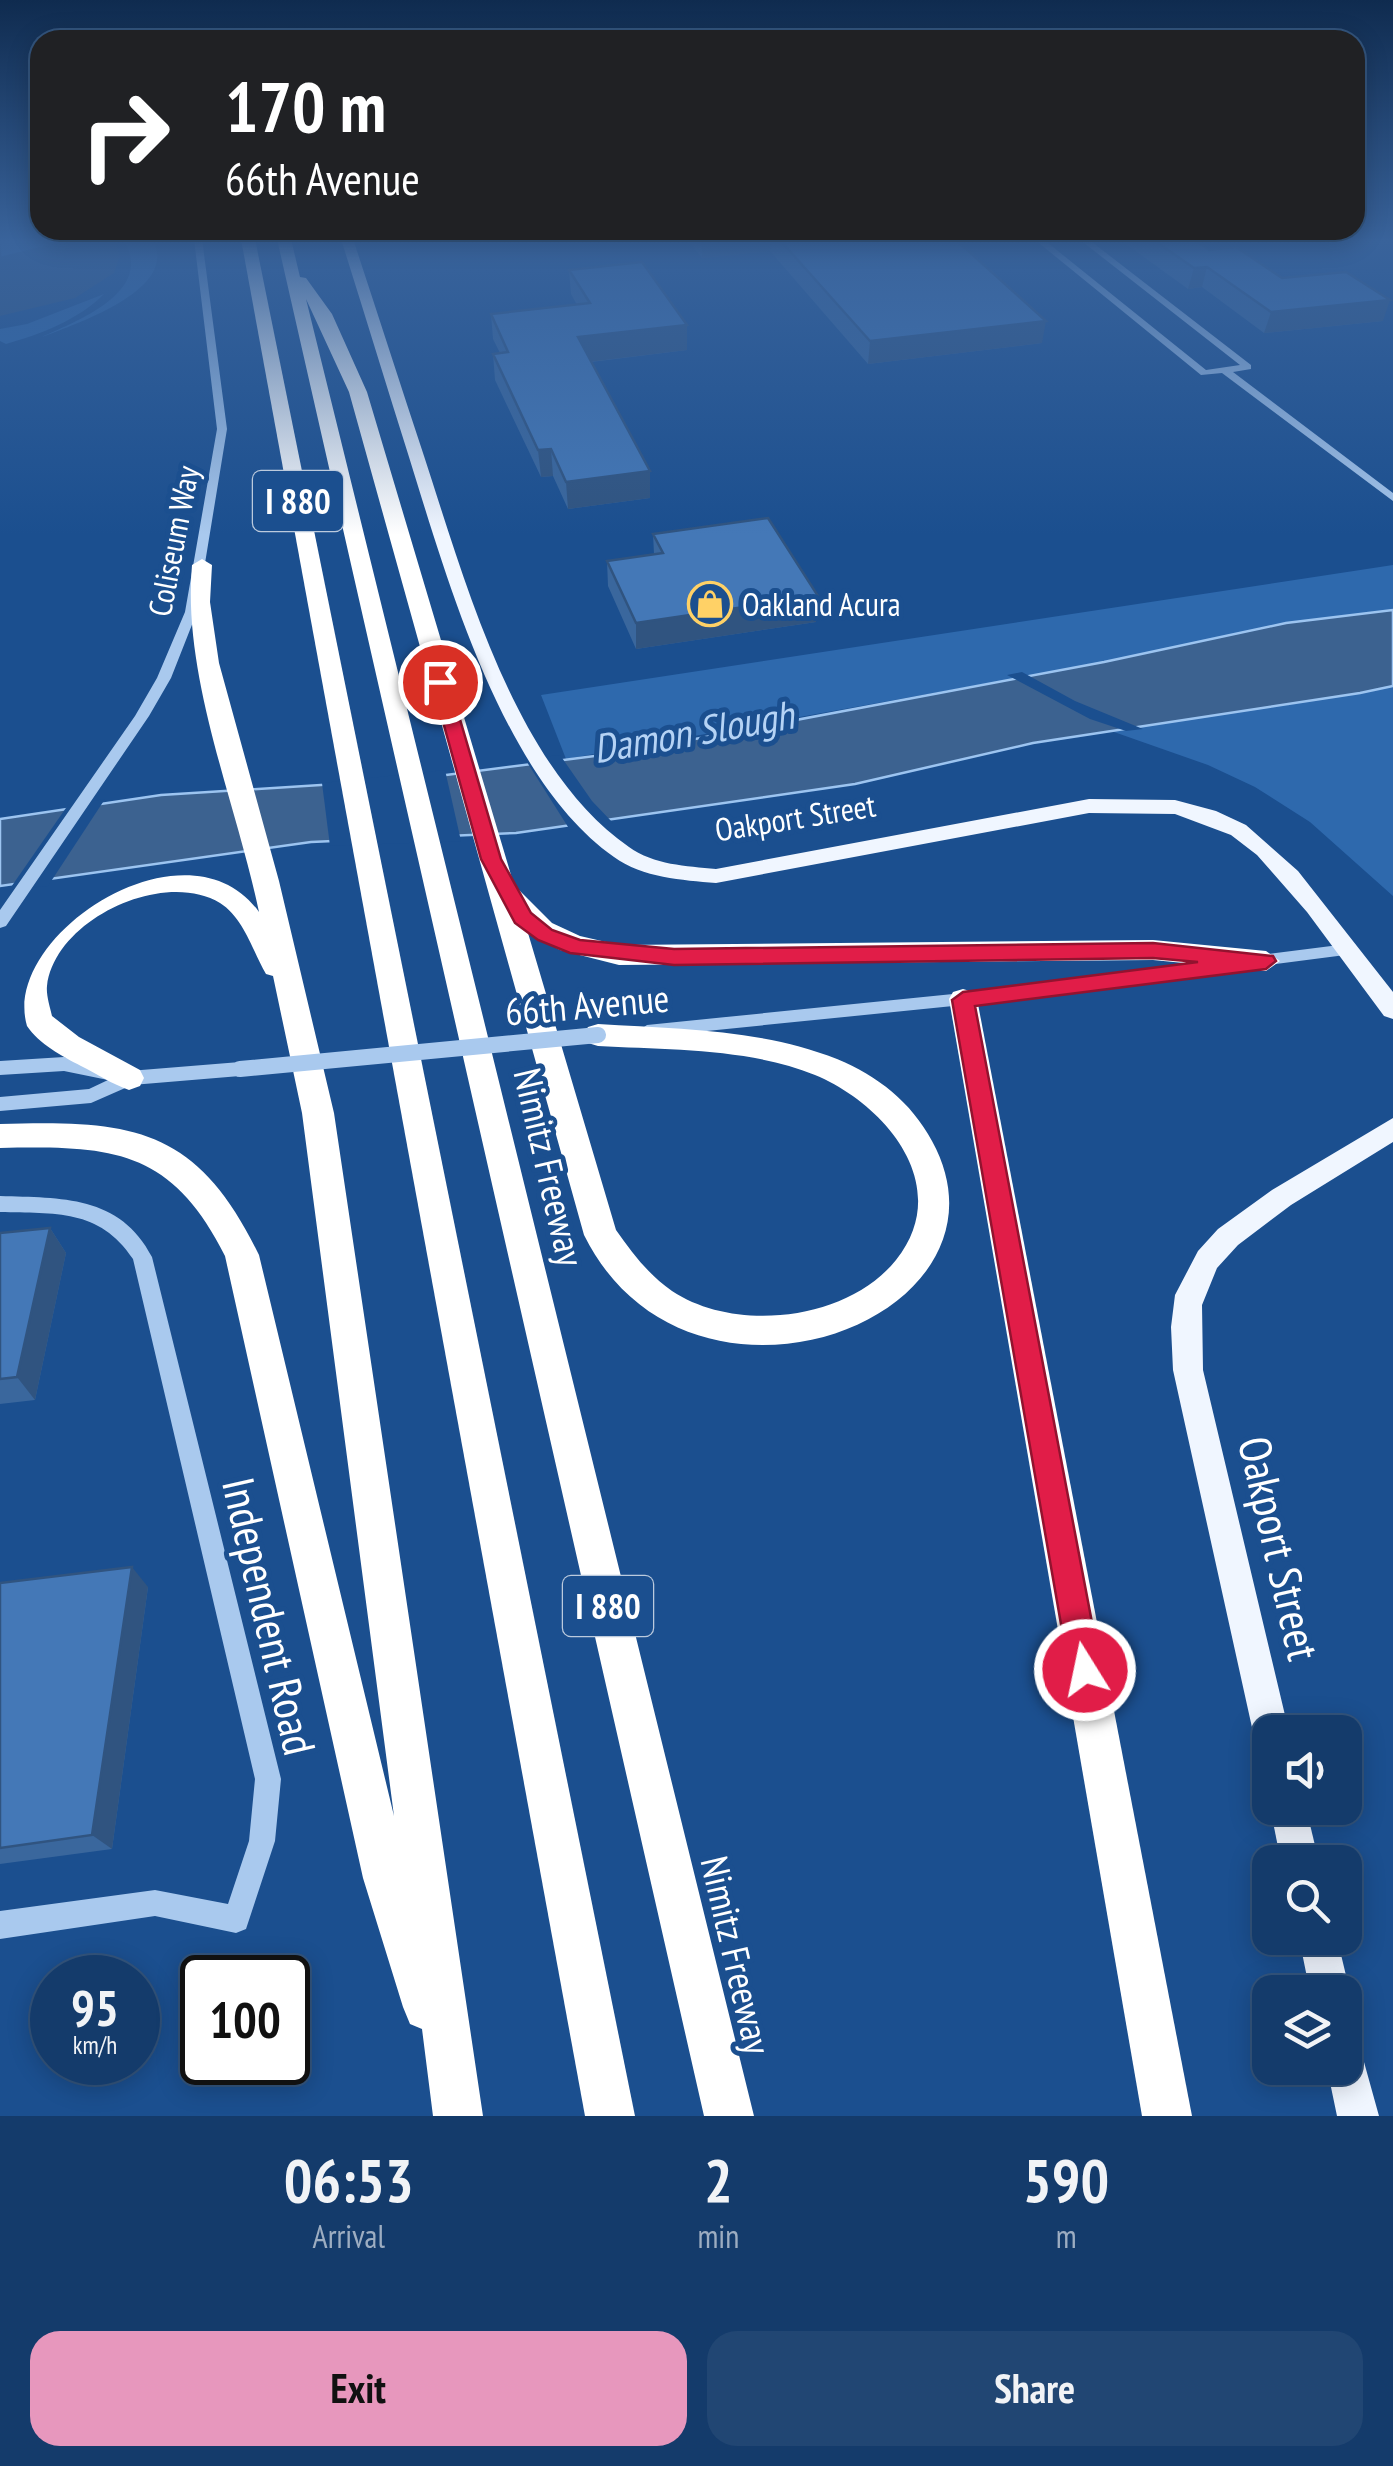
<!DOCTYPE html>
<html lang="en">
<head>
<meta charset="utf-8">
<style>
  body { margin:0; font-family:"PT Sans Narrow",sans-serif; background:#214673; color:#f1f3f6; height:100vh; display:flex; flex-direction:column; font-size:38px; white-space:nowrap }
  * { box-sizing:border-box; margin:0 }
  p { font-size:32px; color:#9dadc1 }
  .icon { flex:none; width:55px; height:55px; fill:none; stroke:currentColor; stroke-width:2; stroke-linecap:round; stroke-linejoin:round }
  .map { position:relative; height:2116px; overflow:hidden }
  .details { display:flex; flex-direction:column; background:#143b6b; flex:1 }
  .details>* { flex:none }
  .hud { position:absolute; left:30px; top:30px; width:1335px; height:210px; border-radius:30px; box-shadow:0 5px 25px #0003,0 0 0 2px #33557e; background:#202124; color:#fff; overflow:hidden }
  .buttons { position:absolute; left:1252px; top:1715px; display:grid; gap:20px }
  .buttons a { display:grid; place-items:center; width:110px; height:110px; border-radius:20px; background:#143b6b; box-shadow:0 5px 25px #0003,0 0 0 2px #33557e; font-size:50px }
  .speed { position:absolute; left:30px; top:1955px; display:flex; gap:20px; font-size:50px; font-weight:700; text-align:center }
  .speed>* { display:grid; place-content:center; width:130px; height:130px; border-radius:50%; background:#143b6b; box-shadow:0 5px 25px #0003,0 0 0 2px #33557e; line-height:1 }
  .speed small { font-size:25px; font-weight:400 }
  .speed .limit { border:5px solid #111; border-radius:15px; background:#fff; color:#111 }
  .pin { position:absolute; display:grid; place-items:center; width:85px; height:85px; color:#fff; margin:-42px; border:5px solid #fff; border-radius:50%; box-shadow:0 2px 10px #0007 }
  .me { position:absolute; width:110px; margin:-55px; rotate:350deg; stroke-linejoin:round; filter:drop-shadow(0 0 8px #0008) }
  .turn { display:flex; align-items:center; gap:35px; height:210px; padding:0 30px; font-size:45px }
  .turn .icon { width:130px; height:130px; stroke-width:2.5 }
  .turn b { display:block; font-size:70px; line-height:85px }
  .eta { display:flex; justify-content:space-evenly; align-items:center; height:170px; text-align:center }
  .eta b { font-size:60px; font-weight:800; line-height:70px }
  .primary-button { display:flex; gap:20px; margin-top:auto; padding:20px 30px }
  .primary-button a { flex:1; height:115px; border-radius:30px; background:#e797bd; color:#111; font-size:40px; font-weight:800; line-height:115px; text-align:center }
  .primary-button a+a { background:#214673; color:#f1f3f6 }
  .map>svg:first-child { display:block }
</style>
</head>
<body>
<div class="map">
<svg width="1393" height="2116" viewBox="0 0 1393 2116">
  <rect width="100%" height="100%" fill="#1b4f8f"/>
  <g fill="#2e69ad">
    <path d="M 123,239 L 152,239 C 182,289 75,324 42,337 C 79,320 156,291 123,239 Z"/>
    <path d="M 104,294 C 78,320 41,334 6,344 L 0,341 L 0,329 L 27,324 Z"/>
    <polygon points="1393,565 1393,896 1310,822 1255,787 1208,765 1077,719 1006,680 566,759 541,695"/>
  </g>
  <polygon fill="#3c6290" stroke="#9cc4f0" stroke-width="2.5" points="1393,610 1393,686 1360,693 1033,743 855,784 516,833 311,842 0,886 0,819 161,795 415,779 626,752 1104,662 1286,623"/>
  <g fill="#1b4f8f">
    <polygon points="1022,672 1075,701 1143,729 1126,731 1090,719 1007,675"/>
    <polygon points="560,755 592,801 613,823 570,830 525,759"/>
    <polygon points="445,770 461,841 330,846 322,783"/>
    <polygon points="105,799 48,886 9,890 68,805"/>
  </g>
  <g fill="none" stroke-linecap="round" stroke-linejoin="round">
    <g fill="#a9c9ee" fill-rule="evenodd">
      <polygon points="194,239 202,239 227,429 197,612 171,678 149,716 6,926 0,928 0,910 135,716 157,678 185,612 217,429"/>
      <polygon points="1034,239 1043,239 1206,370 1240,365 1079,239 1088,239 1251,365 1251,369 1233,372 1393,493 1393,501 1222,373 1201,375"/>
      <polygon points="1347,944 1353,946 1355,950 1353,954 963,1005 647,1037 638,1031 647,1025 963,993"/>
      <polygon points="64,1057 129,1071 240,1062 246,1064 249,1069 246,1074 240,1076 132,1085 91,1103 0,1111 0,1097 89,1089 108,1080 64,1071 0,1075 0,1061"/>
      <path d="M 0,1196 C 61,1198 120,1195 152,1257 L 281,1779 L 275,1841 L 246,1929 L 236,1933 L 155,1916 L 0,1939 L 0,1911 L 155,1890 L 228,1904 L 249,1841 L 255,1779 L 133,1259 C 99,1208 55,1214 0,1212 Z"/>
    </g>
    <g fill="#f0f6ff" fill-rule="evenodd">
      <path d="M 341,239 L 353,239 C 377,311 400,384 424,456 C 465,581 515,768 629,847 C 654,865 686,866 716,869 L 1089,799 L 1175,800 L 1216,811 L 1246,825 L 1298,871 L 1393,992 L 1393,1019 L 1384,1016 L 1307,912 L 1257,855 L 1231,835 L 1175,814 L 1089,813 L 716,883 C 682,880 643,878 614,857 C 503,779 448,582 409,457 C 386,384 364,312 341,239 Z"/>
      <polygon points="1393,1118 1393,1142 1291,1205 1238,1245 1217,1268 1202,1305 1203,1370 1289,1732 1270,1732 1270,1749 1258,1745 1253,1732 1173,1370 1171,1327 1175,1295 1198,1251 1218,1229 1272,1190"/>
      <polygon points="1270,1807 1306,1808 1319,1862 1281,1862"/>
      <polygon points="1299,1938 1337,1938 1350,1992 1345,2004 1345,1992 1310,1992"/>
      <polygon points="1345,2038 1359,2044 1379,2116 1337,2116 1327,2068 1345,2068"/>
    </g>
    <g fill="#fff" fill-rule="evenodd">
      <polygon points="241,239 255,239 635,2116 585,2116"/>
      <path d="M 277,239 L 291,239 L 300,277 L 306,278 L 332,314 L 367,392 L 514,885 L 552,923 L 580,936 L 619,945 L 1153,940 L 1266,951 L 1280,961 L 1266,971 L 1153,960 L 619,965 L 560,950 L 528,933 L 616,1230 C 632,1253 648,1274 672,1291 C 735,1333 847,1321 896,1260 C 955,1186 885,1104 815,1075 C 749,1048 669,1050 598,1046 L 588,1043 L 583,1035 L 588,1027 L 598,1024 C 678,1029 762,1029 837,1059 C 878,1076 911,1102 932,1141 C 1029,1318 689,1447 584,1235 L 349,392 L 306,299 L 754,2116 L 704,2116 Z"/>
      <path d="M 202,559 L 212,565 L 210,602 L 219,663 L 279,881 L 334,1113 L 483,2116 L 433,2116 L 422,2029 L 410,2024 L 403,2007 L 363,1878 L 225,1256 C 171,1148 111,1146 0,1148 L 0,1124 C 133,1120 197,1127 259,1255 L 394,1816 L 302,1113 L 273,976 L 266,974 C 253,952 244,918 220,903 C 164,869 55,919 47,986 C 46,995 50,1007 52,1016 L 79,1037 L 140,1070 L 144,1078 L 140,1086 L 129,1090 C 112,1084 97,1074 81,1066 C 62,1056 39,1044 27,1026 C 0,935 188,813 259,912 C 236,802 182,677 192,565 Z"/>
      <polygon points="963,989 973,992 977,999 1192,2116 1142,2116 949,999 953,992"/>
    </g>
    <polyline stroke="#a9c9ee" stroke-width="16" points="240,1069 598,1035"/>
  </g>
  <g fill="#3a679d">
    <polygon points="687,239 955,239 1042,343 868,364 770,251 702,258"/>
    <polygon points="1119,239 1194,239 1209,250 1282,278 1383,321 1264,333 1202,287 1188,289"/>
    <polygon points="569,270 687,350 591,362 650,498 568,509 553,476 541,477 495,380 493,354 500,353 493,339 491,314 577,305 571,294"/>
    <polygon points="653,534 816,622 636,649 608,586 607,561 654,554"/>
    <polygon points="50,1228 66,1253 35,1400 0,1404 0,1233"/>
    <polygon points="0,1583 148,1587 112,1849 0,1864"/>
  </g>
  <g fill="#305480">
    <polygon points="67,239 115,239 120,256 114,273 75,298 0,316 0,258"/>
    <polygon points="702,239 771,239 770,251 702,258"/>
    <polygon points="1255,239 1287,239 1254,243"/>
    <polygon points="1207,267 1202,287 1188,289 1194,268"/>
    <polygon points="1390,300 1383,321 1264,333 1271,312"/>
    <polygon points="1046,321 1042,343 868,364 870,341"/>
    <polygon points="687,325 687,350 580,363 578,337"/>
    <polygon points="551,449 553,476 541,477 538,450"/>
    <polygon points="650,471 650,498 568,509 566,482"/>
    <polygon points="818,596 816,622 636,649 636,623"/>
    <polygon points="50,1228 66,1253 35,1400 17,1377"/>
    <polygon points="132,1567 148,1587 112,1849 92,1835"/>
  </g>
  <g fill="#4478b7" stroke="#305480" stroke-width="2.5">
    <polygon points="0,239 67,239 58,244 0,258"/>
    <polygon points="779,239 955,239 1046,321 870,341"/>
    <polygon points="1152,239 1194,239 1209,250 1236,247 1282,278 1346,272 1390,300 1271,312 1207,267 1194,268"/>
    <polygon points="642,262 687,325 578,337 650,471 566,482 551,449 538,450 493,354 508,352 491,314 590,303 569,270"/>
    <polygon points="768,518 818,596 636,623 607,561 663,553 653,534"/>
    <polygon points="50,1228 17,1377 0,1379 0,1233"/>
    <polygon points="132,1567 92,1835 0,1848 0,1583"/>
  </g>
  <linearGradient id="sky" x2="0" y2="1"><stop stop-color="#0f2b4f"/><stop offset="0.45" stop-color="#39639b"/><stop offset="1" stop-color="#39639b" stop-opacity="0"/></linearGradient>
  <rect width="1393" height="535" fill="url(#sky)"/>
  <polygon fill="#e11d48" stroke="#92132f" stroke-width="2.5" points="440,677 449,682 501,859 531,913 552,930 580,940 674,949 1153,943 1273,956 1276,961 1266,969 975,1006 1101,1670 1096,1681 1085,1685 1074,1681 1069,1670 952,1000 963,992 1198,962 1153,958 674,965 570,953 538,940 515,923 481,859 432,682"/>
  <defs>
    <symbol id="shop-ring" viewBox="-11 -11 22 22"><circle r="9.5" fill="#1b4f8f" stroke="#ffd166" stroke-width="1.5"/><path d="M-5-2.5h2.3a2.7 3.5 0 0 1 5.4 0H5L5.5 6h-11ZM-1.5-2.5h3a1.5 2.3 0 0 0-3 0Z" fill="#ffd166"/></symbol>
  </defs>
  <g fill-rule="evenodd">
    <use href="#shop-ring" x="685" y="579" width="50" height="50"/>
  </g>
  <g text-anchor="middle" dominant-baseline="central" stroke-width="10" stroke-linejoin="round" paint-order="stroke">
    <g font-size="32" fill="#fff" stroke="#1b4f8f">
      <text transform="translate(173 541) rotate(-79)">Coliseum Way</text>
      <text transform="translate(795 817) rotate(-9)">Oakport Street</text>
    </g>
    <g font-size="32" fill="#fff" stroke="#1b4f8f" text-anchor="start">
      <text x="742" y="604">Oakland Acura</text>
    </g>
    <g fill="#1b4f8f" stroke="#bbcadd" stroke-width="2.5">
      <rect x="253" y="471" width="90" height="60" rx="8"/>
      <rect x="563" y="1576" width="90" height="60" rx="8"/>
    </g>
    <g font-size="35" font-weight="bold" fill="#fff">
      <text x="298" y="501">I 880</text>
      <text x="608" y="1606">I 880</text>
    </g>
    <g font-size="38" fill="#fff" stroke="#1b4f8f">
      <text transform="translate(587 1004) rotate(-5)">66th Avenue</text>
      <text transform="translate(550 1167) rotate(77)">Nimitz Freeway</text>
      <text transform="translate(737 1955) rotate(77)">Nimitz Freeway</text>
    </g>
    <g font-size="40" font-style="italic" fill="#b5d3f5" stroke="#1b4f8f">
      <text transform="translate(693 731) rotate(-10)">Damon Slough</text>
    </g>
    <g font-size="45" fill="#fff" stroke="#1b4f8f">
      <text transform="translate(1280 1548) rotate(77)">Oakport Street</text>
      <text transform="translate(270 1616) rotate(77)">Independent Road</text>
    </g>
  </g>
</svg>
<div class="buttons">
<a><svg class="icon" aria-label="sound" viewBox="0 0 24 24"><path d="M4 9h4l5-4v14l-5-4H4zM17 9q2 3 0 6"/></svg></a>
<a><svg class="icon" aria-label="search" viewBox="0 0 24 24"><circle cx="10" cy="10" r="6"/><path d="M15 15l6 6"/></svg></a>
<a><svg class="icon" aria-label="layers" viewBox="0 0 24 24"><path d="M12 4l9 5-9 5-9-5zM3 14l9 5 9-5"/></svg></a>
</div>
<div class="speed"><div>95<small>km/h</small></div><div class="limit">100</div></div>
<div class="pin" style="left:440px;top:682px;background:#d93025"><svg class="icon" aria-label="arrive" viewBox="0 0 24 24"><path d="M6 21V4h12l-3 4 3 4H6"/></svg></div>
<svg class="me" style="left:1085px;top:1670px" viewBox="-20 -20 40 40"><circle r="17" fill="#e11d48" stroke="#fff" stroke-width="3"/><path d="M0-11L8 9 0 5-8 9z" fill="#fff"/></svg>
<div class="hud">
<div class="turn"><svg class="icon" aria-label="right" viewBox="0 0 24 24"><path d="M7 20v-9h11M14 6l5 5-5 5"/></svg><div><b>170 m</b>66th Avenue</div></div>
</div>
</div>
<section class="details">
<div class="eta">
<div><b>06:53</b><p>Arrival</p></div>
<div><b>2</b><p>min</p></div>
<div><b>590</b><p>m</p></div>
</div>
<div class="primary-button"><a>Exit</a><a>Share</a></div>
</section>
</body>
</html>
